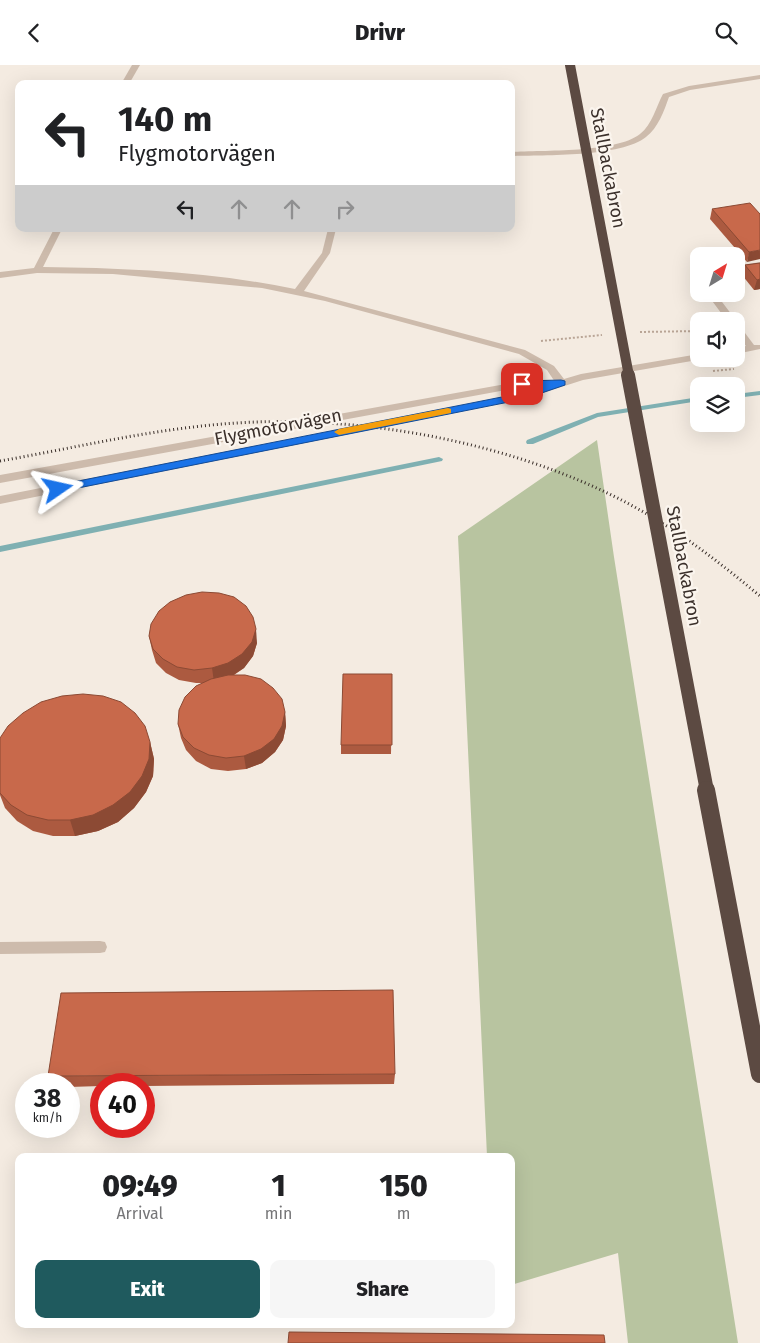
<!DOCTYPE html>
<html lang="en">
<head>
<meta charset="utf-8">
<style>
  body { margin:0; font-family:"Fira Sans",sans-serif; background:#f6f6f6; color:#202124; height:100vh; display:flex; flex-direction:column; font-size:19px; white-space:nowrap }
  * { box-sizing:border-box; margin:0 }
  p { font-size:16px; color:#757577 }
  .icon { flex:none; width:28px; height:28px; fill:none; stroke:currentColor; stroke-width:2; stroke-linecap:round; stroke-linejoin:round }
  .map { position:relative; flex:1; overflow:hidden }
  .panel { position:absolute; left:15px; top:1088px; width:500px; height:175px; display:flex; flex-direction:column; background:#fff; border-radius:10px; box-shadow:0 5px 20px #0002 }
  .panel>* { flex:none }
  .top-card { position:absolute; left:15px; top:15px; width:500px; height:152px; border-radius:10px; box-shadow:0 5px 20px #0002; background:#fff; color:#202124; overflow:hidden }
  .needle { width:32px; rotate:38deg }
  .fabs { position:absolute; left:690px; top:182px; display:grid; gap:10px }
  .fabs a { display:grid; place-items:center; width:55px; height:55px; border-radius:10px; background:#fff; box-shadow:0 5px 20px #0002; font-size:25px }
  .speed { position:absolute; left:15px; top:1008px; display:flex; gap:10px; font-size:25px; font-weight:700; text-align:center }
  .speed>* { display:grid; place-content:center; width:65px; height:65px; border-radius:50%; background:#fff; box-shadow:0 5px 20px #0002; line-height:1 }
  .speed small { font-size:12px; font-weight:400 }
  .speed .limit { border:8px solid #d22; background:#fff; color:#111 }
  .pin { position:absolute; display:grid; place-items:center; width:42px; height:42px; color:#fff; margin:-21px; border-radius:10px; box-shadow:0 2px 8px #0006 }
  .me { position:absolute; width:55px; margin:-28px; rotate:79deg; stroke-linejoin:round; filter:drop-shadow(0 0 4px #0008) }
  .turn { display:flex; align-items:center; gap:18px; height:105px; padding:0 20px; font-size:22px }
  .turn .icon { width:65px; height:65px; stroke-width:2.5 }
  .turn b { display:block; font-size:35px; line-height:42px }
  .lanes { display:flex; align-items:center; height:48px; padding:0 20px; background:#0003; justify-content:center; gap:25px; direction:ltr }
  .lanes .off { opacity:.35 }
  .eta { display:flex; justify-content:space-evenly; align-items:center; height:85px; text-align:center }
  .eta b { font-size:30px; font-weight:800; line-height:35px }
  .cta { display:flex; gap:10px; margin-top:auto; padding:10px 20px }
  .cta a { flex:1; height:58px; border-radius:10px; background:#1f5a5e; color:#fff; font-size:20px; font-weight:800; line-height:58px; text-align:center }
  .cta a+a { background:#f6f6f6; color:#202124 }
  header { display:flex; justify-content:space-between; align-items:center; height:65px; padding:0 20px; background:#fff; font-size:22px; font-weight:800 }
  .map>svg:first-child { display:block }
</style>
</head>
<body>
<header><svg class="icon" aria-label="back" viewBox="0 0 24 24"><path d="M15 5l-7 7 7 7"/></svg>Drivr<svg class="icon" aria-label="search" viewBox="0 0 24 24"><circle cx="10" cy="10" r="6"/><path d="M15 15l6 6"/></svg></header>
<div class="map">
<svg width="760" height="1278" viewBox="0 0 760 1278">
  <rect width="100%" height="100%" fill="#f4ebe1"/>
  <polygon fill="#b8c4a0" points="597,375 614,492 738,1278 628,1278 618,1188 511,1220 511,1091 487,1091 458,471"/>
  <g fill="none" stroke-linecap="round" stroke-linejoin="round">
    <g fill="#7fb0b2" fill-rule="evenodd">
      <polygon points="760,326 760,330 736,333 736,329"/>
      <polygon points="699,332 699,336 598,352 533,379 527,379 526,377 527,375 597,348"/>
      <polygon points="439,392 443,394 442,396 0,487 0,481"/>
    </g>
    <g stroke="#b9a596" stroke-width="2" stroke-dasharray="2 2" stroke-linecap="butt">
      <polyline points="640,267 699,266"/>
      <polyline points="541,276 602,270"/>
      <polyline points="713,306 734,304"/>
    </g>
    <g fill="#cdbbac" fill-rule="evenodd">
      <polygon points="132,0 140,0 129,19 121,19"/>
      <path d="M 760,10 L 760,14 L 690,25 L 669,32 C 664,46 658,63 646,72 C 622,92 544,90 511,91 L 511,87 C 543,85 616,88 640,69 C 652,60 656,42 663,29 L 689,21 Z"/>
      <path d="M 54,164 L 62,164 L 43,202 C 127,203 213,207 295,224 L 322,188 L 328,164 L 336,164 L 330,188 L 304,226 L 525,285 L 554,301 L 564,314 L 581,309 L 699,289 L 699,294 L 703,294 L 583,315 L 524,334 L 0,439 L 0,431 L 522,328 L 543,321 L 522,322 L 0,418 L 0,410 L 522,316 L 549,315 L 555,317 L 547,305 L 519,289 L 325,236 L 262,223 L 113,209 L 37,208 L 0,213 L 0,207 L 34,203 Z"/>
      <polygon points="760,197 760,203 736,207 736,201"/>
      <polygon points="697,207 699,207 699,216 692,210"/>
      <polygon points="707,229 716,229 735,254 737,256 736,257 727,256"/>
      <polygon points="736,259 739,260 754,280 760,280 760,284 736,289 736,283 746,281 736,269"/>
      <polygon points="100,876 105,877 107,882 105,887 100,888 0,889 0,877"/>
    </g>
    <path stroke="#3b302b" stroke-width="3" stroke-dasharray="1 3" stroke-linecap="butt" d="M 0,396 C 74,383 148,365 223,359 C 363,347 532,380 652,452 C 691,475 725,502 760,531"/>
    <polyline stroke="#5c4a42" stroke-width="10" points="570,0 629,311"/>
    <polyline stroke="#5c4a42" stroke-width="14" points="628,310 707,726"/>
    <polyline stroke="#5c4a42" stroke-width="18" points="706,725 760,1009"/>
  </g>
  <g fill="#ac5a40">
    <polygon points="712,144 760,149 747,197 710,154"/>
    <polygon points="760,198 760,224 754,225 742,210 745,200"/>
    <polygon points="149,571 257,578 253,591 244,603 234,610 285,647 286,661 283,675 275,687 262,698 246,704 228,706 211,704 196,696 186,685 181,673 178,659 203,618 196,618 179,615 166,608 156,598 152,585"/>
    <polygon points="392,609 391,689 341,689 341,680"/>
    <polygon points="0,673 150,677 154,694 153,711 146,727 134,743 118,757 98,766 75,771 53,771 33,766 17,756 5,743 0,730"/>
    <polygon points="395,1009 394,1019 144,1021 144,1019 101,1019 101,1021 69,1022 69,1019 52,1019 48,1011"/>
  </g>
  <g fill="#8c4a34">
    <polygon points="760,185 760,194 747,197 749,187"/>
    <polygon points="760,214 760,224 754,225 757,215"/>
    <polygon points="256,564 257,578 253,591 244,603 230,612 214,617 212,603"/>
    <polygon points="285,647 286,661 283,675 275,687 262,698 246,704 244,691"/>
    <polygon points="150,677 154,694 153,711 146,727 134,743 118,757 98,766 75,771 70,755"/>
  </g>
  <g fill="#c8694b" stroke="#8c4a34">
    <polygon points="750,138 760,149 760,185 749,187 712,144"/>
    <polygon points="760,198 760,214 757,215 745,200"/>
    <polygon points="202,527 219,528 234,532 246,541 253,552 256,564 252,577 242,589 228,598 212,603 194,605 177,602 163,594 153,584 149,571 151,559 159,546 170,537 186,530"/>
    <polygon points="343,609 392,609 392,680 341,680"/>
    <polygon points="228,610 245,610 261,614 273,623 282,634 285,647 282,661 274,674 261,684 244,691 226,693 209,690 194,683 183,672 178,659 179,645 185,632 196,621 211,614"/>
    <polygon points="83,629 103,631 121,637 135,648 145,661 150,677 149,694 142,711 130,727 113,740 93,750 70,755 48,755 27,750 11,740 0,728 0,673 8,661 23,648 41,637 62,631"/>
    <polygon points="393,925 395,1009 48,1011 61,928"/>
    <polygon points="289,1267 604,1270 605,1278 288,1278"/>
  </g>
  <polygon fill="#1a73e8" stroke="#114b97" points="561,315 565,316 565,320 524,334 58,427 53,424 58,420 522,328 543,321 519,321 519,317 522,316"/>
  <polygon fill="#f59e0b" points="448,343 451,344 451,348 339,370 334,367 339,364"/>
  <g text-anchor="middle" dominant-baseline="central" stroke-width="4.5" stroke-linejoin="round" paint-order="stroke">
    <g font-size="18" fill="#3b302b" stroke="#fbf5ee">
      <text transform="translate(608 103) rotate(79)">Stallbackabron</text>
      <text transform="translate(278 362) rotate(-11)">Flygmotorvägen</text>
      <text transform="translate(684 501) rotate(79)">Stallbackabron</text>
    </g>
  </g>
</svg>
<div class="fabs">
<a><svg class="needle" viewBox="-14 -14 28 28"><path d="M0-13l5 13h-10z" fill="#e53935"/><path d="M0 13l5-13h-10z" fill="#757577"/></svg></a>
<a><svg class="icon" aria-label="sound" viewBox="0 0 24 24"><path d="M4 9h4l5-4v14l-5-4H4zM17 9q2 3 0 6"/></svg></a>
<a><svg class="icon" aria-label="layers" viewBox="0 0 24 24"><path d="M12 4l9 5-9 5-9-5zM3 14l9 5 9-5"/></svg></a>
</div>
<div class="speed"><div>38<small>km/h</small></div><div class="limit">40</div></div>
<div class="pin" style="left:522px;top:319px;background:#d93025"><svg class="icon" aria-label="arrive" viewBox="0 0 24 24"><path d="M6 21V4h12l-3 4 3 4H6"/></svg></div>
<svg class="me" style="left:58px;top:424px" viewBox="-20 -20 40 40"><path d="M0-17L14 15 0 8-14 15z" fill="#1a73e8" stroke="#fff" stroke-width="4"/></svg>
<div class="top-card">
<div class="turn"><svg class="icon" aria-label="left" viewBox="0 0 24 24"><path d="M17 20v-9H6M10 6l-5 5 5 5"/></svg><div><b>140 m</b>Flygmotorvägen</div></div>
<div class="lanes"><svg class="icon" aria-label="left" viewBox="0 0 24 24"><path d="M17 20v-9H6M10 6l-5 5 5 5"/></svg><svg class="icon off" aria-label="ahead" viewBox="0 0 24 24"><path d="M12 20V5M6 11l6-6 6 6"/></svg><svg class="icon off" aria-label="ahead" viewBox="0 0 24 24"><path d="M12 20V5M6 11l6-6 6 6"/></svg><svg class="icon off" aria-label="right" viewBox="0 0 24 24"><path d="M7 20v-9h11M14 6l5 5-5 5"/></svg></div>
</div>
<section class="panel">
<div class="eta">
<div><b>09:49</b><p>Arrival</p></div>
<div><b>1</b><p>min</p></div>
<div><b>150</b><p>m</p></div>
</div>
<div class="cta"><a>Exit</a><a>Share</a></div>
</section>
</div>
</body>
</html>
